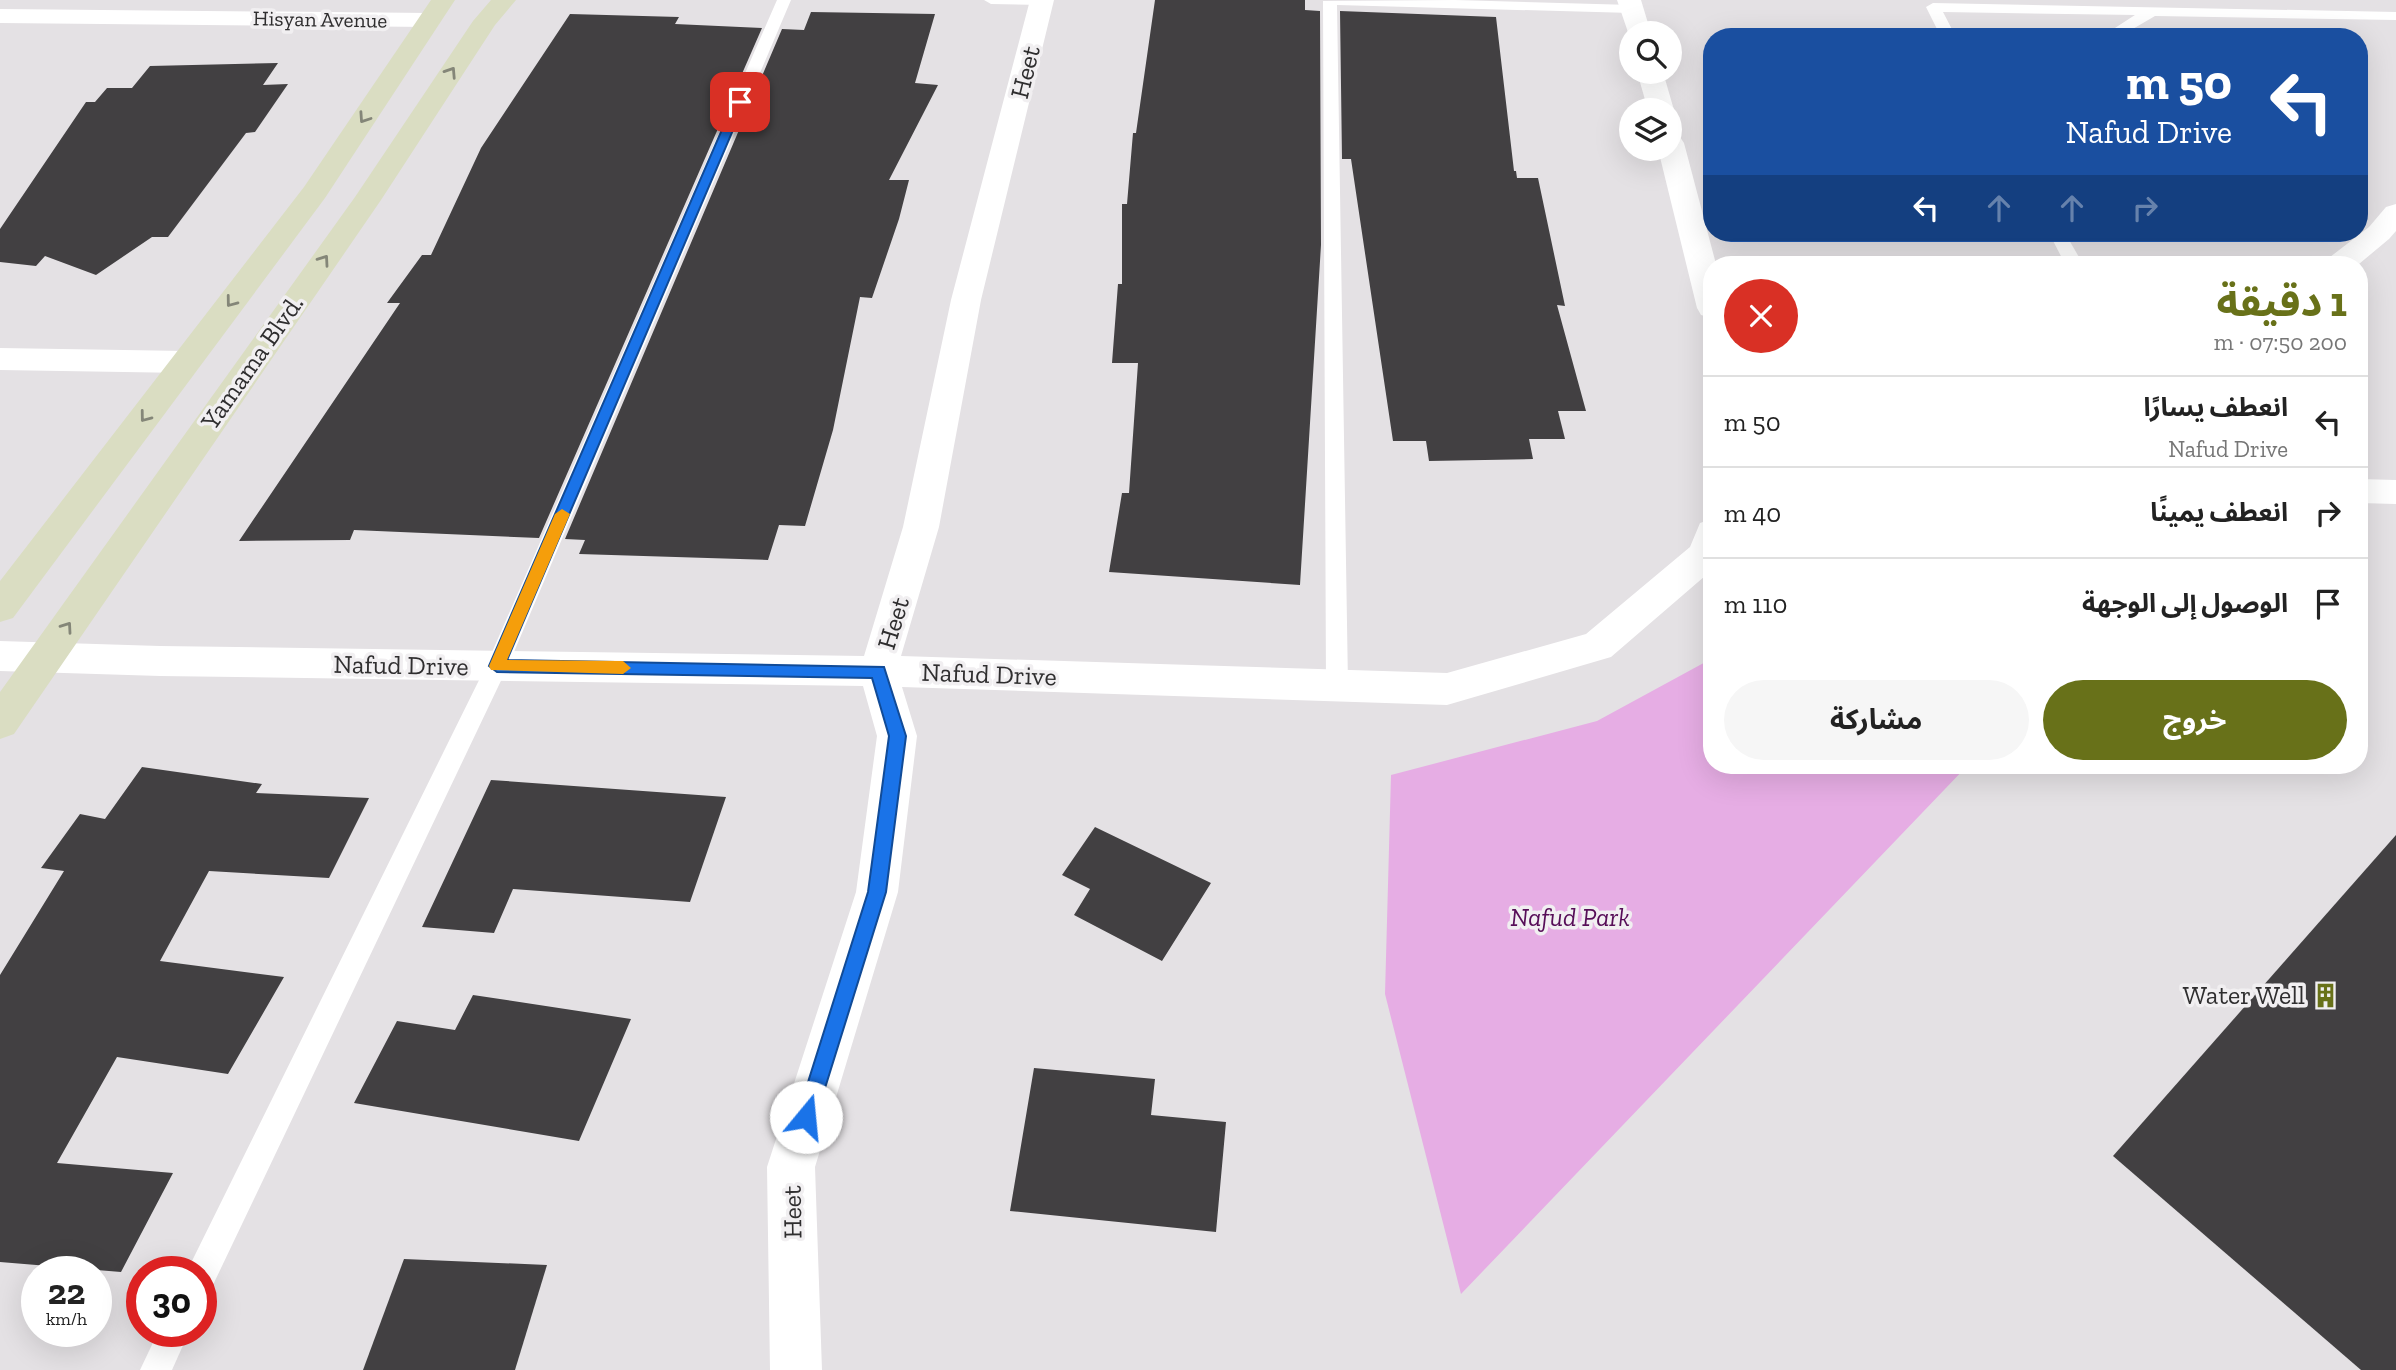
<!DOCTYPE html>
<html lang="ar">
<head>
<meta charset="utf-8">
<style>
  body { margin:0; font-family:"Zilla Slab","Noto Sans Arabic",serif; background:#f6f6f6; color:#222; direction:rtl; height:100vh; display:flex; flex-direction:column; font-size:26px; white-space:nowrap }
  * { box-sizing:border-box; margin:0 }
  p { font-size:23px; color:#767676 }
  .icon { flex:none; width:38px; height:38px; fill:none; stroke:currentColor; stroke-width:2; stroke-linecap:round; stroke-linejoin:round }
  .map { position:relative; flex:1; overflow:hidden; direction:ltr }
  .details { position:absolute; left:1703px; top:256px; width:665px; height:518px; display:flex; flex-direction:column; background:#fff; border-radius:28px; box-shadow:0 7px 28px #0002; direction:rtl }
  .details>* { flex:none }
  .hud { position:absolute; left:1703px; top:28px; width:665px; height:214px; border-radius:28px; box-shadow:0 7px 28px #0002; direction:rtl; background:#1a4fa0; color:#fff; overflow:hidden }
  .buttons { position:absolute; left:1619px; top:21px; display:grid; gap:14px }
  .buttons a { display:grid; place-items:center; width:63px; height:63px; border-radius:50%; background:#fff; box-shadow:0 7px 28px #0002; font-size:35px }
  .speed { position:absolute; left:21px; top:1256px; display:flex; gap:14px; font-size:35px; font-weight:700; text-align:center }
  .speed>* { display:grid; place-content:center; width:91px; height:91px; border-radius:50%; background:#fff; box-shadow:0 7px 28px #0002; line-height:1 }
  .speed small { font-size:18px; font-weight:400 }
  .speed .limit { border:10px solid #d22; background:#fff; color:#111 }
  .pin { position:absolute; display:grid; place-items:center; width:60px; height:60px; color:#fff; margin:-30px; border-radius:14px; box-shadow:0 4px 10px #0006 }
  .me { position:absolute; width:77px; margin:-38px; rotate:17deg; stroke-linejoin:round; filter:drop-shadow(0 0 5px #0008) }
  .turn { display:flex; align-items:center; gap:24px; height:147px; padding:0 21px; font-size:32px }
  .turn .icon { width:91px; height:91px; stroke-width:2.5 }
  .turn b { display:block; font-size:49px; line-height:60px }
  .lanes { display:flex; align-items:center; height:66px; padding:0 21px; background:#0003; justify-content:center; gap:35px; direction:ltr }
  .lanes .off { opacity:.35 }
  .round { display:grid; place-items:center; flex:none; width:74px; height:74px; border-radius:37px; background:#f6f6f6 }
  .summary { display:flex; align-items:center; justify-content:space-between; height:119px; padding:0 21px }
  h1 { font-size:42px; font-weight:700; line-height:52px; color:#687119 }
  .action { display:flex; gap:14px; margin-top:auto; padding:14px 21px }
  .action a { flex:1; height:80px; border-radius:42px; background:#687119; color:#fff; font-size:28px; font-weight:700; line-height:80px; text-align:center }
  .action a+a { background:#f6f6f6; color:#222 }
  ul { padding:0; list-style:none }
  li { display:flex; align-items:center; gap:21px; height:91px; padding:0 21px; border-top:2px solid #e0e0e0 }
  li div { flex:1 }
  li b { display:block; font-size:26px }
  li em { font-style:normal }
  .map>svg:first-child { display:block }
</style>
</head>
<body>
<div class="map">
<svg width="2396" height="1370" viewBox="0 0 2396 1370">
  <rect width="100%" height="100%" fill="#e4e1e4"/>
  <polygon fill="#e6ade4" points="1711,659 1712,765 1968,765 1461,1294 1385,994 1391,775 1597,721"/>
  <g fill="#424042">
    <polygon points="1155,0 1305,0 1305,10 1320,11 1321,245 1300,585 1109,572 1122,493 1129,493 1138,363 1112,363 1118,284 1122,284 1122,204 1127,204 1133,133 1136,133"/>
    <polygon points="1340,11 1496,17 1514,171 1516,171 1517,178 1538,178 1565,306 1557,305 1586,411 1558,411 1565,439 1529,439 1533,459 1429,461 1426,441 1393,441 1351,159 1342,159"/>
    <polygon points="811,12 935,14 915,83 938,85 889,180 909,180 899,219 872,298 860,297 833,430 805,526 779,525 768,560 579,554 585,540 565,539 782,29 804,30"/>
    <polygon points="570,14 679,17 675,24 762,28 539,538 354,530 350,540 239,541 400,303 387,303 422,255 431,255 481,148"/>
    <polygon points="278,63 263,85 288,84 255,132 246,133 168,237 152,237 96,275 45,256 36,266 0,262 0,229 86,102 95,102 107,88 132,88 150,66"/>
    <polygon points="142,767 262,784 256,793 369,798 329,878 209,871 160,961 284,977 228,1074 117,1057 57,1163 173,1173 121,1272 0,1262 0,975 64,871 41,868 80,814 105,819"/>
    <polygon points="491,780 726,797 690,902 513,889 494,933 422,927"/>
    <polygon points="1095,827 1211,883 1162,961 1074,915 1090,889 1062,875"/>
    <polygon points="2396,835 2396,1370 2361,1370 2113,1156"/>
    <polygon points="473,995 631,1019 579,1141 354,1103 397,1021 455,1030"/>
    <polygon points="1034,1068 1155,1079 1151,1115 1226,1122 1216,1232 1010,1211"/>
    <polygon points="404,1259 547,1265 515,1370 363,1370"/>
  </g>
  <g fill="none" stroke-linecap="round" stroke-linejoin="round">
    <g fill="#fff" fill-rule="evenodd">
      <polygon points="777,0 791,0 508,666 212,1287 201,1291 201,1272 188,1272 190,1265 486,666"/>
      <polygon points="984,0 1048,0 1049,1 1042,5 991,4"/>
      <polygon points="1455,0 1632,5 1639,9 1632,13 1337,5 1348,685 1345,692 1337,694 1329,692 1326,685 1323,1"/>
      <polygon points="1933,3 2396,12 2396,20 2155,16 2119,37 2101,37 2135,15 1943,12 1956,37 1941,37 1926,7"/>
      <polygon points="2049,233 2065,233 2083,264 2065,264"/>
      <polygon points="158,1332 189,1332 172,1370 140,1370"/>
    </g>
    <g fill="#fff" fill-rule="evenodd">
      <polygon points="1030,0 1054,0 981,300 939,527 901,656 1447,673 1586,634 1690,547 1700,523 1712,519 1712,570 1611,657 1447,705 902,687 917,736 898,892 815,1167 822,1370 770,1370 767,1167 856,892 877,736 863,686 160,676 0,671 0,641 160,646 864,656 903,527 951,300"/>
      <polygon points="1617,0 1641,0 1651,33 1631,33 1630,38"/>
      <polygon points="0,9 429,13 438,15 441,20 438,25 429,27 0,23"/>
      <polygon points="1637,72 1663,72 1674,110 1670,116 1670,110 1648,110"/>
      <polygon points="1670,135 1680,137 1684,143 1716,264 1712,264 1712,318 1701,315 1697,308 1658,149 1670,149"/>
      <polygon points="2396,204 2396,231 2389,239 2359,264 2326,264 2330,257 2369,227 2386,207"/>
      <polygon points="0,348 186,351 197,355 202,362 197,369 186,373 0,370"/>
      <polygon points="2359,479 2396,480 2396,504 2359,503"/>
    </g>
    <g fill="#daddc2" fill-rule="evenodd">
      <polygon points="431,0 455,0 325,198 13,618 0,622 0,581 304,187"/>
      <polygon points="491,0 516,0 495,25 381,200 14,734 0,739 0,692 355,197 473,21"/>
    </g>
  </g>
  <defs><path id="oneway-chevron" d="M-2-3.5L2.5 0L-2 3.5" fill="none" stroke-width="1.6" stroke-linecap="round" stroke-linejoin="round" transform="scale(1.75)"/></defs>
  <g stroke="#848678">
    <use href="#oneway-chevron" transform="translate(451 72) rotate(-57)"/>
    <use href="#oneway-chevron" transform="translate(364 118) rotate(124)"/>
    <use href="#oneway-chevron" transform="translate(324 260) rotate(-55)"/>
    <use href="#oneway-chevron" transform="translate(231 302) rotate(127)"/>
    <use href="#oneway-chevron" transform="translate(145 417) rotate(127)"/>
    <use href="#oneway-chevron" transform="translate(67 627) rotate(-55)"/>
  </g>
  <polygon fill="#1a73e8" stroke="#114b97" stroke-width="2" points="740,99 745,102 507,660 884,667 906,736 886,892 816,1117 813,1124 806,1127 799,1124 797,1117 868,892 889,736 872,678 497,672 489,666 734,102"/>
  <polygon fill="#f59e0b" points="562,509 570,514 507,660 623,661 631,668 623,674 491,670 489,666 555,514"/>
  <defs>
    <symbol id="building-bare" viewBox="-9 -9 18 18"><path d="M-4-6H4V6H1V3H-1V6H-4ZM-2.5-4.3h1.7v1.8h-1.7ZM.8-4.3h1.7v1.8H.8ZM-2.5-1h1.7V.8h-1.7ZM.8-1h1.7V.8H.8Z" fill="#687119" stroke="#f1eff1" stroke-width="2.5" paint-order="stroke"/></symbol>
  </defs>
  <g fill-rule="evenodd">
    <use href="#building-bare" x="2308" y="978" width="35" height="35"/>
  </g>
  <g text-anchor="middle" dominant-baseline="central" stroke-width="7" stroke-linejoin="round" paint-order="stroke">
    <g font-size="21" fill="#2f2e2f" stroke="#f1eff1">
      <text transform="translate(320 19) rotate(1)">Hisyan Avenue</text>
    </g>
    <g font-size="26" fill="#2f2e2f" stroke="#f1eff1">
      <text transform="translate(1025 72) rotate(-76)">Heet</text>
      <text transform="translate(252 362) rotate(-55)">Yamama Blvd.</text>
      <text transform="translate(893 623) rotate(-73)">Heet</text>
      <text transform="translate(401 665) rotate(1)">Nafud Drive</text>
      <text transform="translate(989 674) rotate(2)">Nafud Drive</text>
      <text transform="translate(792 1212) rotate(-91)">Heet</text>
    </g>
    <g font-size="26" font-style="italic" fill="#570e58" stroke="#f1eff1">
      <text x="1570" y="917">Nafud Park</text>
    </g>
    <g font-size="26" fill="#2f2e2f" stroke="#f1eff1" text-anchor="end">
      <text x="2305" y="995">Water Well</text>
    </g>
  </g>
</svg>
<div class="buttons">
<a><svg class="icon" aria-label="search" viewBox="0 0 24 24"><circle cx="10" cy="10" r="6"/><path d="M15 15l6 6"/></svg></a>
<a><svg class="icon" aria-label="layers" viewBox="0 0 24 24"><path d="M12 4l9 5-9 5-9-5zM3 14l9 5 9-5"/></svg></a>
</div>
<div class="speed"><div>22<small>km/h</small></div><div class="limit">30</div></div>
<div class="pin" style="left:740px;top:102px;background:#d93025"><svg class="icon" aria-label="arrive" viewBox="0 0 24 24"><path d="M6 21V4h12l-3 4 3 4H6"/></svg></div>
<svg class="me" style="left:806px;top:1117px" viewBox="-20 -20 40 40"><circle r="19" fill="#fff"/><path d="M0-13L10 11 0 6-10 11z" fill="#1a73e8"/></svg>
<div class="hud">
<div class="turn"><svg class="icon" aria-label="left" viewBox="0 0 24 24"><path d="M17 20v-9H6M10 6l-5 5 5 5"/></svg><div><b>50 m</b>Nafud Drive</div></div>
<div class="lanes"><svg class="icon" aria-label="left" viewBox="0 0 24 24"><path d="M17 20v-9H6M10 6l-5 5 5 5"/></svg><svg class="icon off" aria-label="ahead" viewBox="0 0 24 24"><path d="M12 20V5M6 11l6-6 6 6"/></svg><svg class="icon off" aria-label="ahead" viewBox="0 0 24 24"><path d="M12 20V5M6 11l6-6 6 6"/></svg><svg class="icon off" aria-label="right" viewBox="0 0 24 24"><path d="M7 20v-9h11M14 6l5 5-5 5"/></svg></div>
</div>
<section class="details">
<div class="summary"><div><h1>1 دقيقة</h1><p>200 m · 07:50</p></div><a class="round" style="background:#d93025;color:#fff"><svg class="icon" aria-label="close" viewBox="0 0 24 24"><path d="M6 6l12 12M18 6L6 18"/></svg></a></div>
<ul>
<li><svg class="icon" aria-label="left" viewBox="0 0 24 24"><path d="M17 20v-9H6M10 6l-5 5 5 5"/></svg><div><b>انعطف يسارًا</b><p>Nafud Drive</p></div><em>50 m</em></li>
<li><svg class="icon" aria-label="right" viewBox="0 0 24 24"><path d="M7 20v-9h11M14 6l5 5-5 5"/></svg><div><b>انعطف يمينًا</b></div><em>40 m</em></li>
<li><svg class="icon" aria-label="arrive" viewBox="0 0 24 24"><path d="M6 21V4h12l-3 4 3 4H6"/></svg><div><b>الوصول إلى الوجهة</b></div><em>110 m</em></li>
</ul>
<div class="action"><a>خروج</a><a>مشاركة</a></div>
</section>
</div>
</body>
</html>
